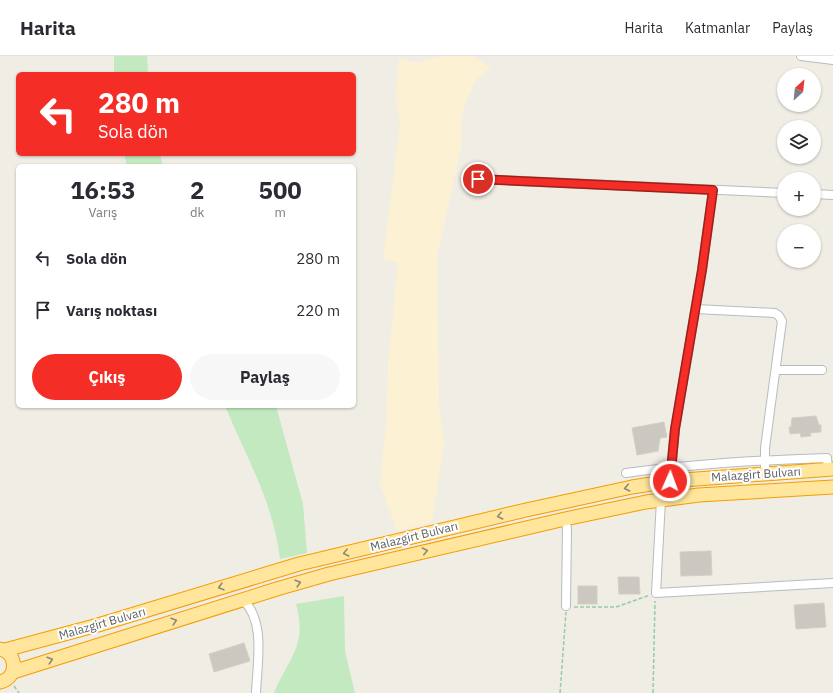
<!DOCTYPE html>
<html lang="tr">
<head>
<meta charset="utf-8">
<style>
  body { margin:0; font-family:"IBM Plex Sans",sans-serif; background:#f7f7f7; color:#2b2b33; height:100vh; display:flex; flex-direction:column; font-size:15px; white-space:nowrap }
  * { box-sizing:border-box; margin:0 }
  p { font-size:13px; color:#7c7c81 }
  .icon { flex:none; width:22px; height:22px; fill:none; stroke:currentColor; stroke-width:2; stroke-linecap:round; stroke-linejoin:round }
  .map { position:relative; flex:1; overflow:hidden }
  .details { position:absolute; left:16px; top:108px; width:340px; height:244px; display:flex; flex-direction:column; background:#fff; border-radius:6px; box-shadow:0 1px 3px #0004 }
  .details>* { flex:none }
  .banner { position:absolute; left:16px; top:16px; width:340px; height:84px; border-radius:6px; box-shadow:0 1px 3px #0004; background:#f42e27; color:#fff; overflow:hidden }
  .needle { width:26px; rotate:27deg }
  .controls { position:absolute; left:777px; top:12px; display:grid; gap:8px }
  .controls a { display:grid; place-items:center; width:44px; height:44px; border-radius:50%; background:#fff; box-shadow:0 1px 3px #0004; font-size:20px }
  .pin { position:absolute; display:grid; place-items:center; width:34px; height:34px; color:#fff; margin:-17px; border:2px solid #fff; border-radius:50%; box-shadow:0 1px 4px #0007 }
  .me { position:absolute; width:44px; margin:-22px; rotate:2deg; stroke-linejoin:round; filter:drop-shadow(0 0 3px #0008) }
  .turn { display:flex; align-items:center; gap:14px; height:84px; padding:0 16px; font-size:18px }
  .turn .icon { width:52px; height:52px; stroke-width:2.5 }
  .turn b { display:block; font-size:28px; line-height:34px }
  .eta { display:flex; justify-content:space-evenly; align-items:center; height:68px; text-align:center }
  .eta b { font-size:24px; font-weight:800; line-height:28px }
  .primary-button { display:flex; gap:8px; margin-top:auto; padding:8px 16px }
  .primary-button a { flex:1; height:46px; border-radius:24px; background:#f42e27; color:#fff; font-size:16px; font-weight:800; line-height:46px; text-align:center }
  .primary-button a+a { background:#f7f7f7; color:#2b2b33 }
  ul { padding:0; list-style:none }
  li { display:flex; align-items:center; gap:12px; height:52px; padding:0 16px }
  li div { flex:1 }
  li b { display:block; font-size:15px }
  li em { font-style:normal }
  header { display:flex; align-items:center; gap:24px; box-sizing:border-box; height:56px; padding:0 20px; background:#fff; border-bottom:1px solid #e1e1e2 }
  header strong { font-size:19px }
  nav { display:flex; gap:22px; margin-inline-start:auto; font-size:14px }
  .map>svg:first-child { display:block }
</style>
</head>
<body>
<header>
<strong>Harita</strong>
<nav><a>Harita</a><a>Katmanlar</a><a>Paylaş</a></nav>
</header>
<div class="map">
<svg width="833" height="637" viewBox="0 0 833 637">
  <rect width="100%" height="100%" fill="#f0ede5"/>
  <g fill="#c2e9c0">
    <polygon points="114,0 147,0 148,18 114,18"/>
    <polygon points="124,98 160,98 163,110 127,110"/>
    <path d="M 225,350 L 276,350 L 303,448 L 307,497 L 280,503 C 273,445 247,403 225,350 Z"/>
    <path d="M 344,540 L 345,595 L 355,637 L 274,637 C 288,603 308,589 296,548 Z"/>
  </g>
  <polygon fill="#fdf1d3" points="443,0 472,0 491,11 475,25 464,51 461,71 461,91 437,202 439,349 444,388 432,466 397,475 380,428 387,357 388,307 398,206 383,203 400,71 396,41 399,2 417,7"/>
  <g fill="#cbc8c2" stroke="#d5cfc3">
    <polygon points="816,360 819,369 821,369 821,376 810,377 811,380 801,381 800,377 790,378 789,371 791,371 792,362"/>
    <polygon points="664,366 667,381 660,382 658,395 637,399 632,372"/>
    <polygon points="711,495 712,519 681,520 680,496"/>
    <polygon points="618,521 639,521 640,538 619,538"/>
    <rect x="578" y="530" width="19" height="18"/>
    <polygon points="824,547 826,571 796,573 794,549"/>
    <polygon points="244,587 250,605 214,616 209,598"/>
  </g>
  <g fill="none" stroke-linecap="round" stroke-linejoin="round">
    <defs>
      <g id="minor">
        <polyline points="801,0 833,4"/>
        <polyline points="478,123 784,137"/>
        <polyline points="814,138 833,139"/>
        <polyline points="696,253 775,257 779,260 782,265 765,392 765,417"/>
        <polyline points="776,314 822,314"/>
        <path d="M 626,417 C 693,408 760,404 827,402 L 828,413"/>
        <polyline points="670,425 675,373 702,214 713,134"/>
        <polyline points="661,444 656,537 833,527"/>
        <polyline points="565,463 567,472 566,550"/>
        <path d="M 243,544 C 266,565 257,608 256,637"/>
      </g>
      <g id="trunk">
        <path d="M 0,593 C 18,597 18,622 0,626"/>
        <polyline points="5,594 98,569 299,508 526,454 632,431 670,425 833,413"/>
        <polyline points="13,616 280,532 329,518 565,463 646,446 699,439 833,431"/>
      </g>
    </defs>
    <use href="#minor" stroke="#b8bbc0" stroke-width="10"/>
    <use href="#trunk" stroke="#f59d00" stroke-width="15"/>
    <g stroke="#98cba5" stroke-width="1.5" stroke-dasharray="4 2" stroke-linecap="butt">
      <polyline points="574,551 616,551 650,539"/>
      <polyline points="14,630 19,637"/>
      <polyline points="560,637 566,556"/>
      <polyline points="653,637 655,545"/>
    </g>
    <use href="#minor" stroke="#fff" stroke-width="8"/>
    <use href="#trunk" stroke="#ffe69c" stroke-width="13"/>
  </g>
  <defs><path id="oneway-chevron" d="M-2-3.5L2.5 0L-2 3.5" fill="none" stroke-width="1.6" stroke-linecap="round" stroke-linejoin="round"/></defs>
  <g stroke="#8e8976">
    <use href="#oneway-chevron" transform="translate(627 432) rotate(168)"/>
    <use href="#oneway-chevron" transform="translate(500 460) rotate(167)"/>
    <use href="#oneway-chevron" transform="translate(425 495) rotate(-13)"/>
    <use href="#oneway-chevron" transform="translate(346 497) rotate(166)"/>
    <use href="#oneway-chevron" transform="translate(298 527) rotate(-16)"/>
    <use href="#oneway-chevron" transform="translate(221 531) rotate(164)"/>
    <use href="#oneway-chevron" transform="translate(174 565) rotate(-17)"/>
    <use href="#oneway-chevron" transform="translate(50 604) rotate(-18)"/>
  </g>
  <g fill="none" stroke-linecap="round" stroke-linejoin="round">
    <defs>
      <polyline id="route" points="478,123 713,134 702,214 675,373 670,425"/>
    </defs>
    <use href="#route" stroke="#9f1e19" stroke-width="10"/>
    <use href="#route" stroke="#f42e27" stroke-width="7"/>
  </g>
  <g text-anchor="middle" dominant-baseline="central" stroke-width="4" stroke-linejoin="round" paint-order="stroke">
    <g font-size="12" fill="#5d6166" stroke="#fff">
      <text transform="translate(756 418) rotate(-4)">Malazgirt Bulvarı</text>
      <text transform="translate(414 480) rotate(-14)">Malazgirt Bulvarı</text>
      <text transform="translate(102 567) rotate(-16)">Malazgirt Bulvarı</text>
    </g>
  </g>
</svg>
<div class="controls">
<a><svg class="needle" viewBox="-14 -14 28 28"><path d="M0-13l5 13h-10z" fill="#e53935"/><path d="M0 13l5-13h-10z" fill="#7c7c81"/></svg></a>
<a><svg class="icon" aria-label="layers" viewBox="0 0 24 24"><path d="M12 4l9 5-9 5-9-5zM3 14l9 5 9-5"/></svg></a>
<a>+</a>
<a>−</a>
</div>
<div class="pin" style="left:478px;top:123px;background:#d93025"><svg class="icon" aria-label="arrive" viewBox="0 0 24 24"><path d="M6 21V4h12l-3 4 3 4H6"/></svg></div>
<svg class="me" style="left:670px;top:425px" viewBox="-20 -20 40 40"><circle r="17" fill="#f42e27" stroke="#fff" stroke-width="3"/><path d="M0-11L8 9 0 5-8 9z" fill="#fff"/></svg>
<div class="banner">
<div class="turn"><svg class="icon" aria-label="left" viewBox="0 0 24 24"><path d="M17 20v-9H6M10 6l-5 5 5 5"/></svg><div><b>280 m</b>Sola dön</div></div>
</div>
<section class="details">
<div class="eta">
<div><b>16:53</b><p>Varış</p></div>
<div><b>2</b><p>dk</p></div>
<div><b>500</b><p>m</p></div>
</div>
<ul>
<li><svg class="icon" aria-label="left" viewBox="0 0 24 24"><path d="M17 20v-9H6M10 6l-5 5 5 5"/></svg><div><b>Sola dön</b></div><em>280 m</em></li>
<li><svg class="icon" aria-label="arrive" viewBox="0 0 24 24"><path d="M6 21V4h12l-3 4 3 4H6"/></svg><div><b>Varış noktası</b></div><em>220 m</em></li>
</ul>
<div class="primary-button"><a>Çıkış</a><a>Paylaş</a></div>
</section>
</div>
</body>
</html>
